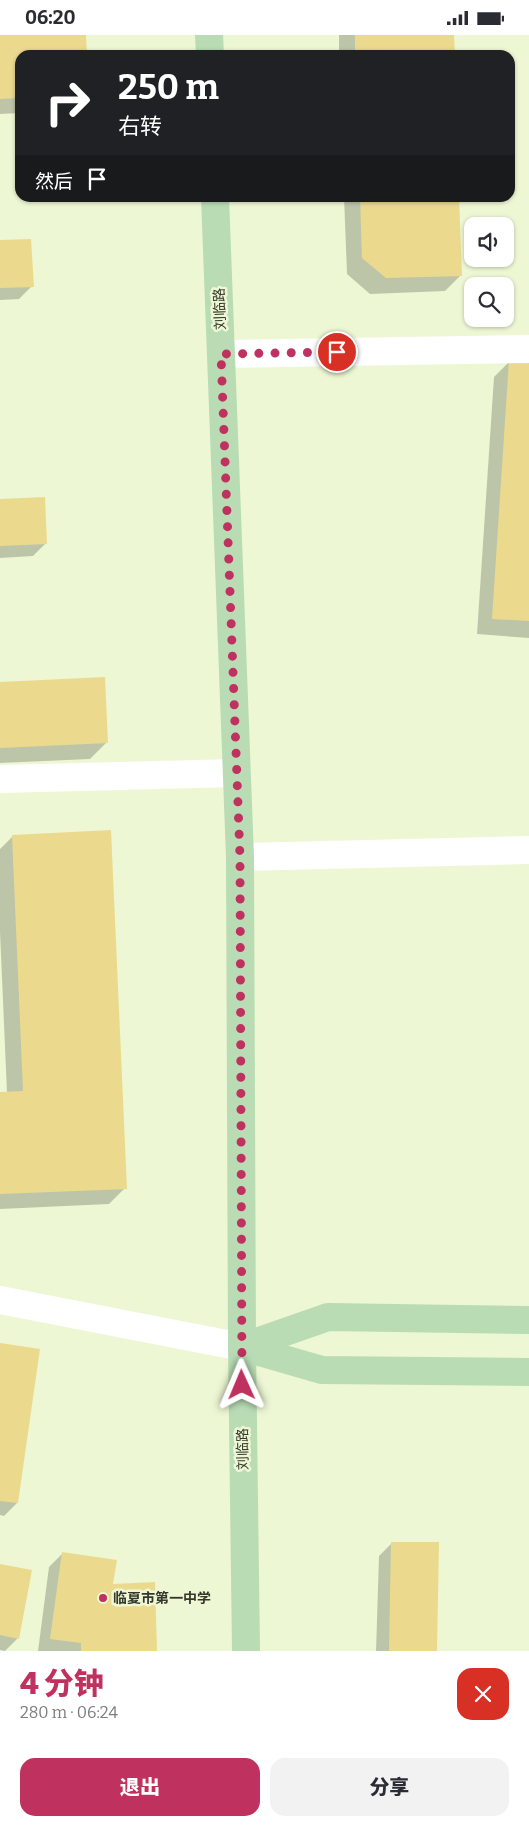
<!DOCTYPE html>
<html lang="zh">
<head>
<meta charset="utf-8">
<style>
  body { margin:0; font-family:Bitter,"Noto Sans SC",serif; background:#f2f2f3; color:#2b2b33; height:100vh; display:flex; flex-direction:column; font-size:19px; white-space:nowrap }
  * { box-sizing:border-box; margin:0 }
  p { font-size:16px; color:#7c7c81 }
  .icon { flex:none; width:28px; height:28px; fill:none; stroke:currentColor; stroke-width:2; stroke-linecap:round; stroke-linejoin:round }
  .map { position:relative; height:1616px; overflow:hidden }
  .panel { display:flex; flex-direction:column; background:#fff; flex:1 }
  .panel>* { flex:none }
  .hud { position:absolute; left:15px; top:15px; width:500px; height:152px; border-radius:15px; box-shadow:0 1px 4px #0004; background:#202124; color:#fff; overflow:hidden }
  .buttons { position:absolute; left:464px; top:182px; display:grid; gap:10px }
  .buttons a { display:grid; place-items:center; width:50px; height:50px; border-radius:10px; background:#fff; box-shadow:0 1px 4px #0004; font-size:25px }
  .pin { position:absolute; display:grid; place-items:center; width:42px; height:42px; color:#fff; margin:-21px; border:2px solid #fff; border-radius:50%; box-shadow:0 1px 5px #0007 }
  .me { position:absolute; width:55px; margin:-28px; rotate:359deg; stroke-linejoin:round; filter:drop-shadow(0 0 4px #0008) }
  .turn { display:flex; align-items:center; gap:18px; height:105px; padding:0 20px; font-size:22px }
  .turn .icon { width:65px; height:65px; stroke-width:2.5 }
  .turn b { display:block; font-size:35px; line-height:42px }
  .then { display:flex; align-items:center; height:48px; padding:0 20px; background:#0003; gap:10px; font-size:19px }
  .round { display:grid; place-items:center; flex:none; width:52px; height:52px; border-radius:15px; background:#f2f2f3 }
  .headline { display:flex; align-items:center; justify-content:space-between; height:85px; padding:0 20px }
  h1 { font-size:30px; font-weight:800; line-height:38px; color:#bf315e }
  .button { display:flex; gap:10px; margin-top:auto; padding:10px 20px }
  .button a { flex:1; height:58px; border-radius:15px; background:#bf315e; color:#fff; font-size:20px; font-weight:800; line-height:58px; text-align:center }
  .button a+a { background:#f2f2f3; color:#2b2b33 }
  .status { display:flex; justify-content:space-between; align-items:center; height:35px; padding:0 25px; background:#fff; direction:ltr }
  .status svg { height:14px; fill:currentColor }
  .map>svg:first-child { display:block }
</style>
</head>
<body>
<div class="status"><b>06:20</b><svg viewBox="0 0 49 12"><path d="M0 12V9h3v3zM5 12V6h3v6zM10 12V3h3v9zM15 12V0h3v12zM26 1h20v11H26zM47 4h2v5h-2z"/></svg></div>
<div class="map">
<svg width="529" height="1616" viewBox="0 0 529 1616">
  <rect width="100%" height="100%" fill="#edf7d4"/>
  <g fill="#0003">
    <polygon points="85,0 86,20 20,20 20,78 0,79 0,1"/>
    <polygon points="339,0 453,0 454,20 339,20"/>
    <polygon points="344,162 458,162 461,240 445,256 370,259 347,239"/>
    <polygon points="0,207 32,251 19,264 0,265"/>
    <polygon points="510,326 529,327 529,603 477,599 494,342"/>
    <polygon points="0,465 46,508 33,521 0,523"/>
    <polygon points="0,648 106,708 90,724 0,728"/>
    <polygon points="13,801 125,1153 109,1169 0,1174 0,1058 7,1058 0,897 0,814"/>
    <polygon points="0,1309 17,1468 4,1481 0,1480"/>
    <polygon points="392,1508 435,1616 376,1616 379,1521"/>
    <polygon points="62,1519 112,1550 156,1616 38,1616 49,1532"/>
    <polygon points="0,1530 18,1603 5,1616 0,1615"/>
  </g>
  <g fill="#ebda8e">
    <polygon points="0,0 86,0 87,20 20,20 20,63 0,64"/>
    <polygon points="355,0 454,0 455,20 355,20"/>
    <polygon points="360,162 459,162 462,241 386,243 362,223"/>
    <polygon points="31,204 34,252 0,253 0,205"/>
    <polygon points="509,325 529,326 529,586 492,584"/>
    <polygon points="45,462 47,509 0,511 0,464"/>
    <polygon points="105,642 108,708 0,713 0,647"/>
    <polygon points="111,795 127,1154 0,1159 0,1057 23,1056 12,800"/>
    <polygon points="0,1308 40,1314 18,1468 0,1466"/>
    <polygon points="391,1507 439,1507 437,1616 389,1616"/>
    <polygon points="62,1517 117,1525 113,1549 155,1547 157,1616 81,1616 81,1608 50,1604"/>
    <polygon points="0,1529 32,1535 19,1604 0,1600"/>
  </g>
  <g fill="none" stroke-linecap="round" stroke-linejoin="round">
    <g stroke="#fff" stroke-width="28">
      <polyline points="221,319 529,314"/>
      <polyline points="0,744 237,738"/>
      <polyline points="240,822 529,815"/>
      <polyline points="0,1265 242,1312"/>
    </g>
    <g stroke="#b9dcb5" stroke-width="28">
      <polyline points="209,0 210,20"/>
      <polyline points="215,162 240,822 242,1312 246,1616"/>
      <polyline points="242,1312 328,1282 529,1285"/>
      <polyline points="242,1312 322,1335 529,1337"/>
    </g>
  </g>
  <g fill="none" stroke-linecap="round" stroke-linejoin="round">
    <polyline stroke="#bf315e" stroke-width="9" stroke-dasharray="0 16.2" points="242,1350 240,822 221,319 337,317"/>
  </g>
  <circle fill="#bf315e" stroke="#edf7d4" stroke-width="2" cx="103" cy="1563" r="5"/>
  <g text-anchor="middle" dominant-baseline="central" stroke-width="5" stroke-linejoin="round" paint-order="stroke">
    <g font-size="14" fill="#34372a" stroke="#edf7d4">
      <text transform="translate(220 274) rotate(-92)">刘临路</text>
      <text transform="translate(243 1414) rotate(-91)">刘临路</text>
    </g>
    <g font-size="14" font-weight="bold" fill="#34372a" stroke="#edf7d4" text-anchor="start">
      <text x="113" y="1563">临夏市第一中学</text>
    </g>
  </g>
</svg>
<div class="buttons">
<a><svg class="icon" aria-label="sound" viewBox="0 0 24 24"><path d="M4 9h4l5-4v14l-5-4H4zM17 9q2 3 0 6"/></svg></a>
<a><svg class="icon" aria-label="search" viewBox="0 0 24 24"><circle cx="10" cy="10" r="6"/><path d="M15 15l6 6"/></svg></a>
</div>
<div class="pin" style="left:337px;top:317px;background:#d93025"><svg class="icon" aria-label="arrive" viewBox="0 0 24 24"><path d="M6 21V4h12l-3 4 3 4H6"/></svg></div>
<svg class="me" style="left:242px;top:1350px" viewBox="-20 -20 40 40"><path d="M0-17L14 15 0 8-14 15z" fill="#bf315e" stroke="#fff" stroke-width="4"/></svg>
<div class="hud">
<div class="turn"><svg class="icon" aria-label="right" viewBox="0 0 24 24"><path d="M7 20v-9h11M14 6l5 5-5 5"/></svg><div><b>250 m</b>右转</div></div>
<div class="then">然后<svg class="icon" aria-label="arrive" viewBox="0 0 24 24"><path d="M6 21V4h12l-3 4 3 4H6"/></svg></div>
</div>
</div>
<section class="panel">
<div class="headline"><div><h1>4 分钟</h1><p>280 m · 06:24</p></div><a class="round" style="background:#d93025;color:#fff"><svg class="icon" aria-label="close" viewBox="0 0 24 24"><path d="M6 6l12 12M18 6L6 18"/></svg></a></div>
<div class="button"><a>退出</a><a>分享</a></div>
</section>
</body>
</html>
